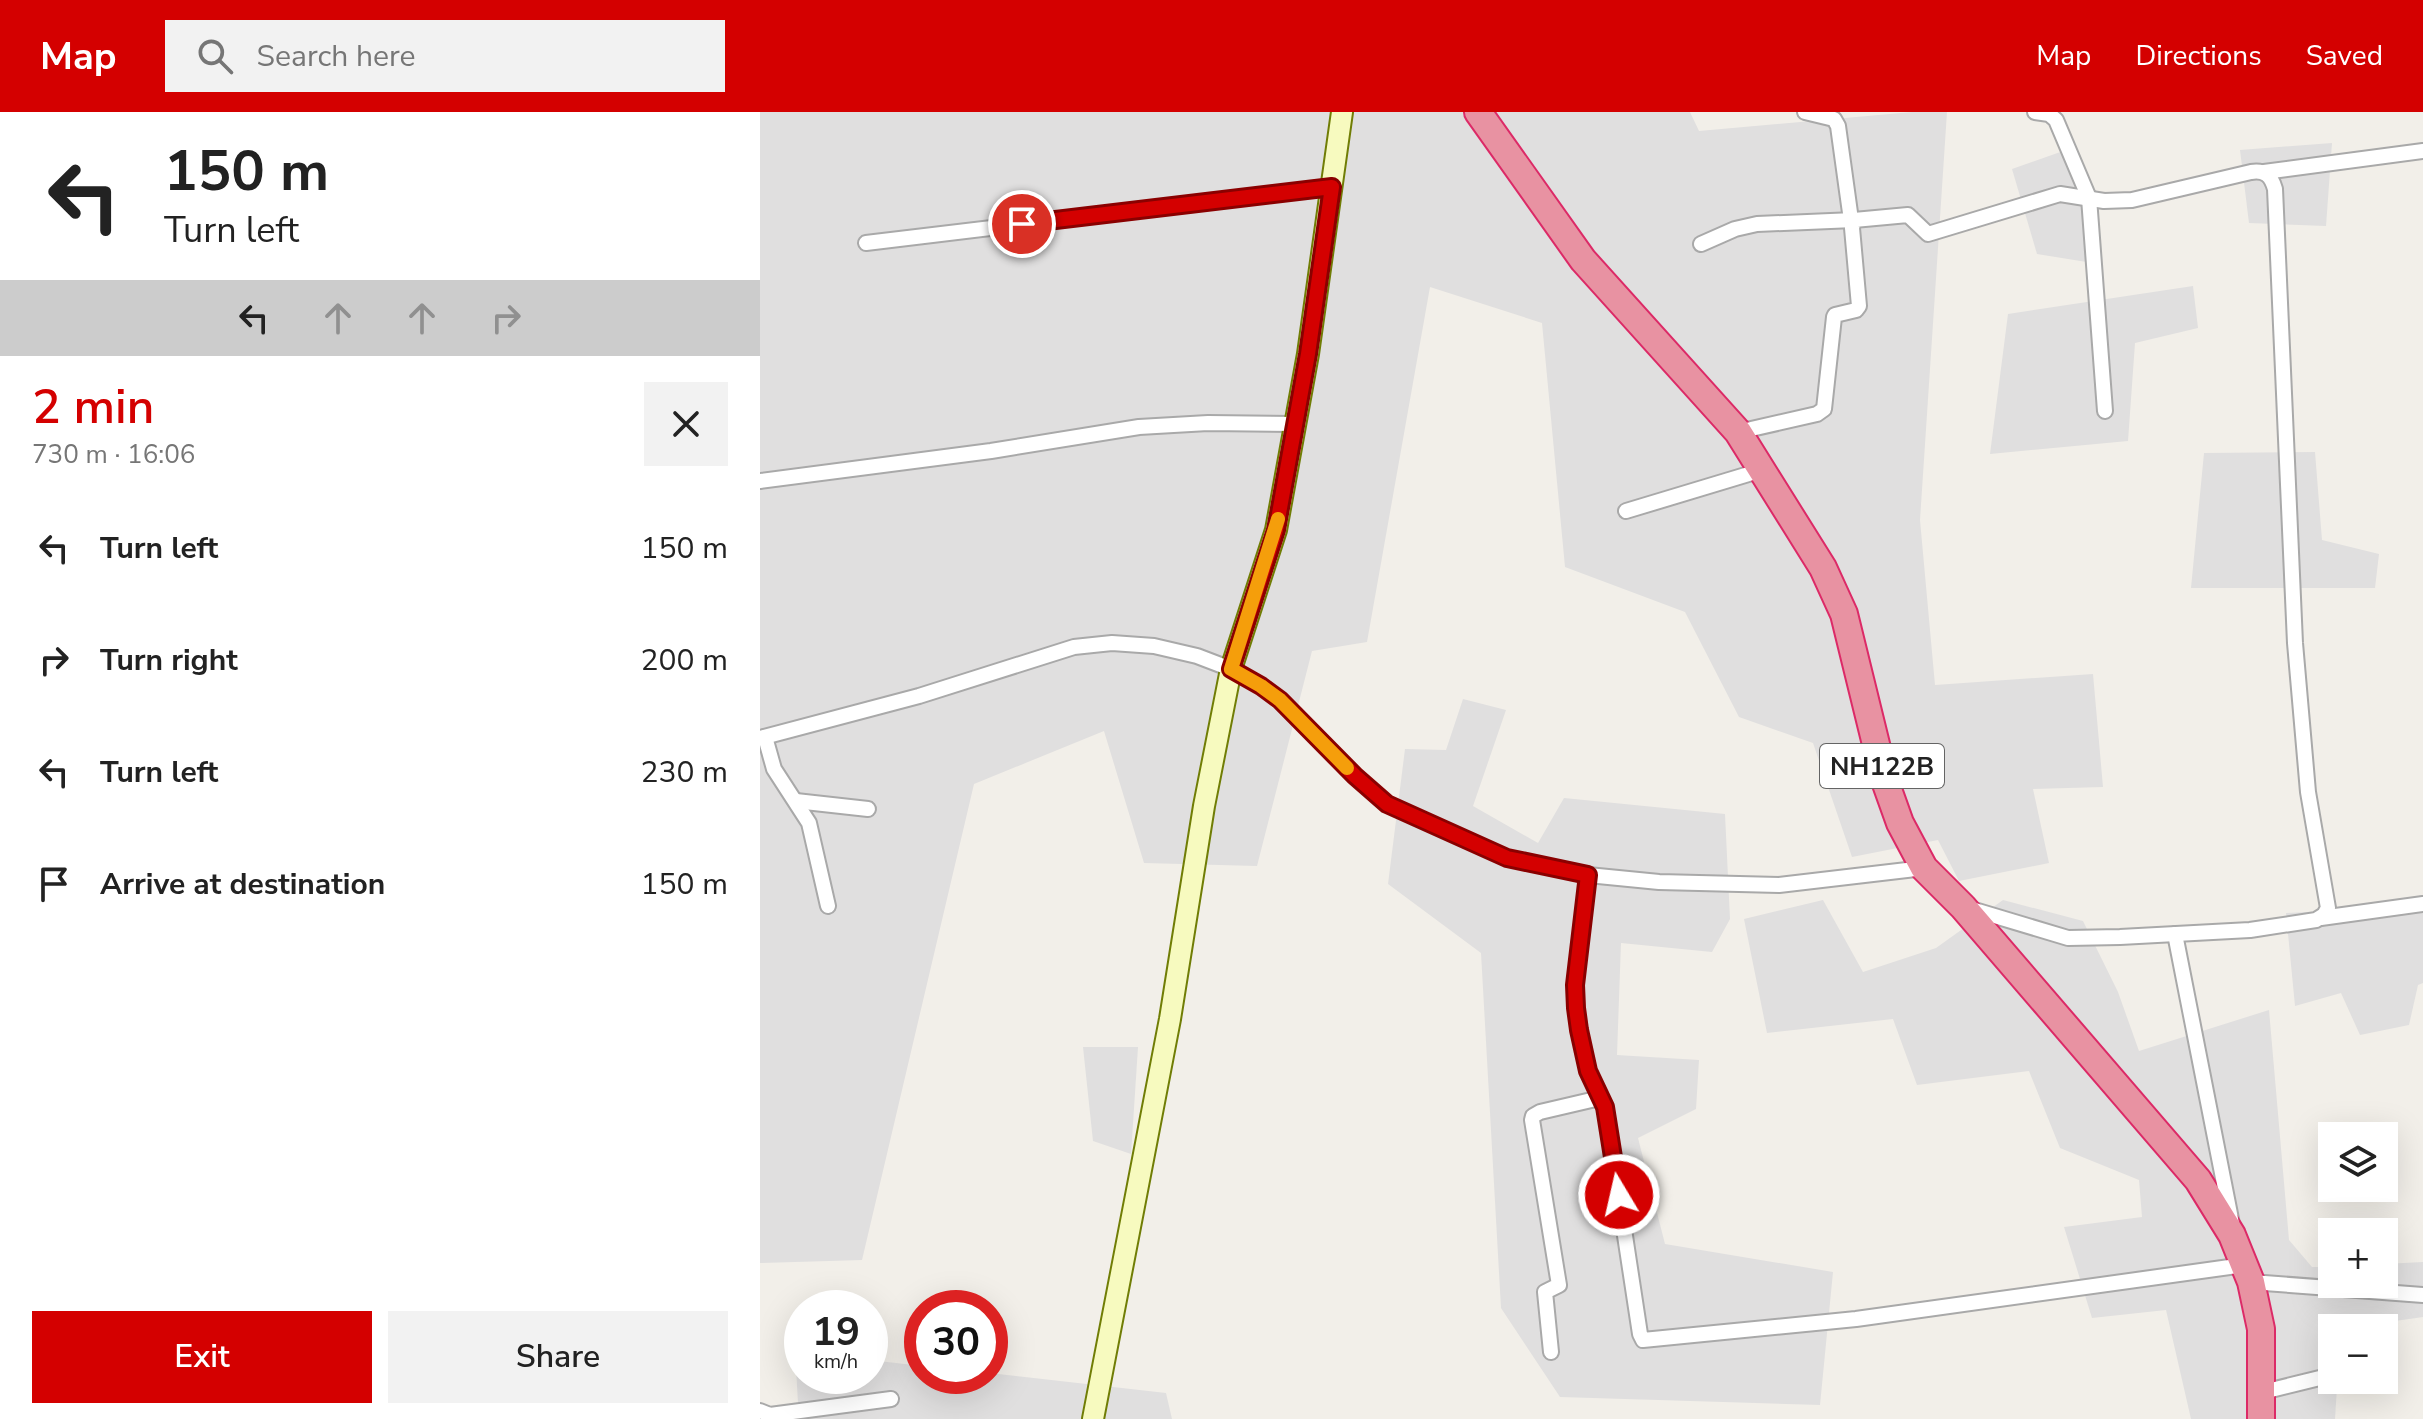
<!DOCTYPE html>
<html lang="en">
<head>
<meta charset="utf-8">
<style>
  body { margin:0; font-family:"Nunito Sans",sans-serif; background:#f2f2f2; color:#222; height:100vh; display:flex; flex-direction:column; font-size:30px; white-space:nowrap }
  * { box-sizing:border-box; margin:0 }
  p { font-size:26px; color:#767676 }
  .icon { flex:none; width:44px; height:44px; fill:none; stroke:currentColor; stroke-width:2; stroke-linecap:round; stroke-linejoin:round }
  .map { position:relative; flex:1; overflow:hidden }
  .drawer { display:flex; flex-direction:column; background:#fff; width:760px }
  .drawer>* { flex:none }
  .guide { background:#fff; color:#222; overflow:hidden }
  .tools { position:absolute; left:1558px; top:1010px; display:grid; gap:16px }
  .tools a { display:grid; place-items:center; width:80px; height:80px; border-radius:0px; background:#fff; box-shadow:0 8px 32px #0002; font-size:40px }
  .speed { position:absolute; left:24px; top:1178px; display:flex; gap:16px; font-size:40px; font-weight:700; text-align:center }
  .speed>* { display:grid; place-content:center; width:104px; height:104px; border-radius:50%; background:#fff; box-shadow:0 8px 32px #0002; line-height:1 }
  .speed small { font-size:20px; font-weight:400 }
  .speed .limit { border:12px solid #d22; background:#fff; color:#111 }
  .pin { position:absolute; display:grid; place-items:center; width:68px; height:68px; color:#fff; margin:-34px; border:4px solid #fff; border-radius:50%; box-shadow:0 2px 8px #0007 }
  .me { position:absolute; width:88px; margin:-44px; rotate:351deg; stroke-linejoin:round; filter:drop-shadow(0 0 6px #0008) }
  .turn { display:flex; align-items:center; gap:28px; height:168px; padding:0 32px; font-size:36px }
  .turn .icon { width:104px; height:104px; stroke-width:2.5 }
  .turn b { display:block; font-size:56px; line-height:68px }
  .lanes { display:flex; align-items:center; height:76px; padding:0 32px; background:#0003; justify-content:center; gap:40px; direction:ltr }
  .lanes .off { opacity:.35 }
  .round { display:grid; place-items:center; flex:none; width:84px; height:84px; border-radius:0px; background:#f2f2f2 }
  .headline { display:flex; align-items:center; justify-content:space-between; height:136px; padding:0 32px }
  h1 { font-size:48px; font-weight:600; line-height:60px; color:#d40000 }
  .cta { display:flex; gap:16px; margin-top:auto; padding:16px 32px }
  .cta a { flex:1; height:92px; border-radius:0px; background:#d40000; color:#fff; font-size:32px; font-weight:600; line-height:92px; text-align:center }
  .cta a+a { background:#f2f2f2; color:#222 }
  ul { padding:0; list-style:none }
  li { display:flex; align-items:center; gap:24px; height:112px; padding:0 32px }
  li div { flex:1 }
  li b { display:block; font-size:30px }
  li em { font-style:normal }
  header { display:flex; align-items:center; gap:48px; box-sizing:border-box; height:112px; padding:0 40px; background:#d40000; color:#fff }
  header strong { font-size:38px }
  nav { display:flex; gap:44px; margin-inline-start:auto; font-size:28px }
  .search { width:560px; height:72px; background:#f2f2f2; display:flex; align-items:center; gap:20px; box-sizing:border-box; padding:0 28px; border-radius:0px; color:#767676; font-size:30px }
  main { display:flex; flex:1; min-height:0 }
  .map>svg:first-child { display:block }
</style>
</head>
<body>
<header>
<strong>Map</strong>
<div class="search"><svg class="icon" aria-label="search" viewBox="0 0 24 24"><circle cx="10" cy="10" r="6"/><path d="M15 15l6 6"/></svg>Search here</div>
<nav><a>Map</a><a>Directions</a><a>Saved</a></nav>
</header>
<main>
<section class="drawer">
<div class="guide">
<div class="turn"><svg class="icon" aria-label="left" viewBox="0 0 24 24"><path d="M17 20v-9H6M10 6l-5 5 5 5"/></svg><div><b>150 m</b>Turn left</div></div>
<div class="lanes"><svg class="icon" aria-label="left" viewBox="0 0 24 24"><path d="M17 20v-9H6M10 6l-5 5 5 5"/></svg><svg class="icon off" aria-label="ahead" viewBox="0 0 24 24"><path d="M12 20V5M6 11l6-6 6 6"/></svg><svg class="icon off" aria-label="ahead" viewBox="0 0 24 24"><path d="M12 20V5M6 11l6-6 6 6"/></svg><svg class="icon off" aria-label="right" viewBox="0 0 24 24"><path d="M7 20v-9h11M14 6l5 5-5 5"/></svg></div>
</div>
<div class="headline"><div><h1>2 min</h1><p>730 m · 16:06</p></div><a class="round"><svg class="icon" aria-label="close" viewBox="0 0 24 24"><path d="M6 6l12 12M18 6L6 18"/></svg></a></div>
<ul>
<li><svg class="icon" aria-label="left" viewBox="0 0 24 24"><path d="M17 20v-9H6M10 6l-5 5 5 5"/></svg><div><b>Turn left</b></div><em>150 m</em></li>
<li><svg class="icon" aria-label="right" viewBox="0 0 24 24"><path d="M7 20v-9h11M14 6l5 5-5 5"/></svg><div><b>Turn right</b></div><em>200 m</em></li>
<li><svg class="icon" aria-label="left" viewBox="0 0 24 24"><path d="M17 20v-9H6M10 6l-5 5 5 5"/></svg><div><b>Turn left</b></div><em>230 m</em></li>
<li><svg class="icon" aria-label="arrive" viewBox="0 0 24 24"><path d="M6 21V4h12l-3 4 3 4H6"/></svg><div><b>Arrive at destination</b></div><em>150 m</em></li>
</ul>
<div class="cta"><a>Exit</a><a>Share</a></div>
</section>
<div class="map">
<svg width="1663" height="1307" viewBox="0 0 1663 1307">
  <rect width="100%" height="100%" fill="#f2efe9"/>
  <g fill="#e0dfdf">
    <polygon points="0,0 930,0 939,19 1152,0 1187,0 1160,408 1175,573 1333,562 1343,675 1273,677 1289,751 1199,769 1178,728 1092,745 1053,631 979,605 925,500 805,455 782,211 670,175 607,530 552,539 497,754 384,751 344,619 214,672 102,1148 0,1151"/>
    <polygon points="1572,31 1566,114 1489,111 1480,38"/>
    <polygon points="1306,38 1339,152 1277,142 1252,57"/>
    <polygon points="1433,174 1438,216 1375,231 1368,329 1230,342 1248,202"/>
    <polygon points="1555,340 1562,428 1619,442 1615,476 1431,476 1444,341"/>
    <polygon points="703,587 746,598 713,694 778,731 804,686 965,702 970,807 952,840 861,831 857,943 939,948 936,997 878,1026 905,1132 1073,1160 1060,1293 800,1285 741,1196 721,841 628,772 645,637 686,638"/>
    <polygon points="1063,788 1103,860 1176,836 1243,788 1323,809 1358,880 1379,939 1509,898 1529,1128 1552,1155 1572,1155 1572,1172 1624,1172 1624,1152 1663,1150 1663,1205 1635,1209 1624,1239 1624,1216 1572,1216 1572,1268 1589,1268 1577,1275 1575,1307 1431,1307 1406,1198 1332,1206 1304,1115 1382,1105 1379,1068 1300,1036 1269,959 1157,973 1133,907 1007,921 984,807"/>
    <polygon points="1663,795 1663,871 1658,873 1649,913 1600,923 1581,881 1535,894 1526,801"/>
    <polygon points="323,935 378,935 371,1042 333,1029"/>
    <polygon points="35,1240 42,1241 42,1264 110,1264 110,1248 162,1254 162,1264 230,1264 230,1261 406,1281 412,1307 39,1307"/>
  </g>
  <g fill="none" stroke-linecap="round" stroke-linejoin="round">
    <defs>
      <g id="street">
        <polyline points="1045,0 1074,7 1078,14 1091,108"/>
        <polyline points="1275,0 1289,2 1296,8 1329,86 1345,299"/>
        <polyline points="1504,60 1663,39"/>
        <polyline points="106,131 572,75"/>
        <polyline points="941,132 975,117 997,112 1094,108"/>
        <path d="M 978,320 L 1057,302 L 1064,297 L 1074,205 L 1075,203 L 1096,198 L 1099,194 L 1092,116 L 1094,108 L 1148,103 L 1168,122 L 1300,82 L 1344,89 L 1372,88 L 1491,60 C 1505,58 1511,63 1515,77 L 1535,531 L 1548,680 L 1568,796 L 1564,803 L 1556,808 L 1490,818 L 1360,825 L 1308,826 L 1208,796"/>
        <polyline points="0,369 231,339 379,315 448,311 535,312"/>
        <polyline points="866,399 1002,358"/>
        <polyline points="5,625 14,657 49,711 68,794"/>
        <polyline points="0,626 159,584 314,535 352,531 394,534 437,544 471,557 501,574 520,588 595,664 627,692 747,746 828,763 899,770 1019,773 1164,756"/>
        <polyline points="36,689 108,697"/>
        <polyline points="828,763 815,873 816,896 819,918 828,959 846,999 880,1222 883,1228 1096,1207 1484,1153"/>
        <polyline points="1561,806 1663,792"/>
        <polyline points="1415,822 1472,1112"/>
        <polyline points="1491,1170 1663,1183"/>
        <polyline points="791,1240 785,1180 799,1173 772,1008 773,1004 780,1000 840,986"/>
        <polyline points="1624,1249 1627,1249"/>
        <polyline points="1503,1280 1572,1263"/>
        <polyline points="0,1299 10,1303 131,1287"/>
      </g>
      <polyline id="secondary" points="333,1307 410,907 444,694 471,557 516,418 548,242 582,0"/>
      <polyline id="highway" points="718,0 823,148 978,320 1063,456 1084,502 1125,669 1140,711 1164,756 1203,795 1438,1068 1472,1123 1491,1170 1501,1217 1501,1307"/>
    </defs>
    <use href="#street" stroke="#a9a9a9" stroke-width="18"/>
    <use href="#secondary" stroke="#707d05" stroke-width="24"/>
    <use href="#highway" stroke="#dc2a67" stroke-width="30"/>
    <use href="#street" stroke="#fff" stroke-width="14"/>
    <use href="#secondary" stroke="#f7fabf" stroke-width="20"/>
    <use href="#highway" stroke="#e892a2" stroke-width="26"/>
  </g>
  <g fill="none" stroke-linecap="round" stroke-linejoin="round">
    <defs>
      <polyline id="route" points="262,112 572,75 548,242 516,418 471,557 501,574 520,588 595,664 627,692 747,746 828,763 815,873 816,896 819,918 828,959 845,995 859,1083"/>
    </defs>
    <use href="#route" stroke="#8a0000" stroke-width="20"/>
    <use href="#route" stroke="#d40000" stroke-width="14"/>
    <polyline stroke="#f59e0b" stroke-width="14" points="518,407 471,557 501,574 520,588 587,656"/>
  </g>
  <g text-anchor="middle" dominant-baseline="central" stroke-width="6" stroke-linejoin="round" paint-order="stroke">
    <rect fill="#fff" stroke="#646464" stroke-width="2" x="1060" y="632" width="124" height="44" rx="6"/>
    <g font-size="26" font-weight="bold" fill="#222">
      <text x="1122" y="654">NH122B</text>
    </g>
  </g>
</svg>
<div class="tools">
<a><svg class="icon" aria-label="layers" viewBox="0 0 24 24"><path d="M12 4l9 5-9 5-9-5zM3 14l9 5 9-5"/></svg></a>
<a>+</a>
<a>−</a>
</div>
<div class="speed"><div>19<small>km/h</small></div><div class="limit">30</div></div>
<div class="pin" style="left:262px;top:112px;background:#d93025"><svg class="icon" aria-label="arrive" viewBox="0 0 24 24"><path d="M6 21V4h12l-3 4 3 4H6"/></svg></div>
<svg class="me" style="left:859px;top:1083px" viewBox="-20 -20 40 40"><circle r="17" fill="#d40000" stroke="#fff" stroke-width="3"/><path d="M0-11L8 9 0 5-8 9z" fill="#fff"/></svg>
</div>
</main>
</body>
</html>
